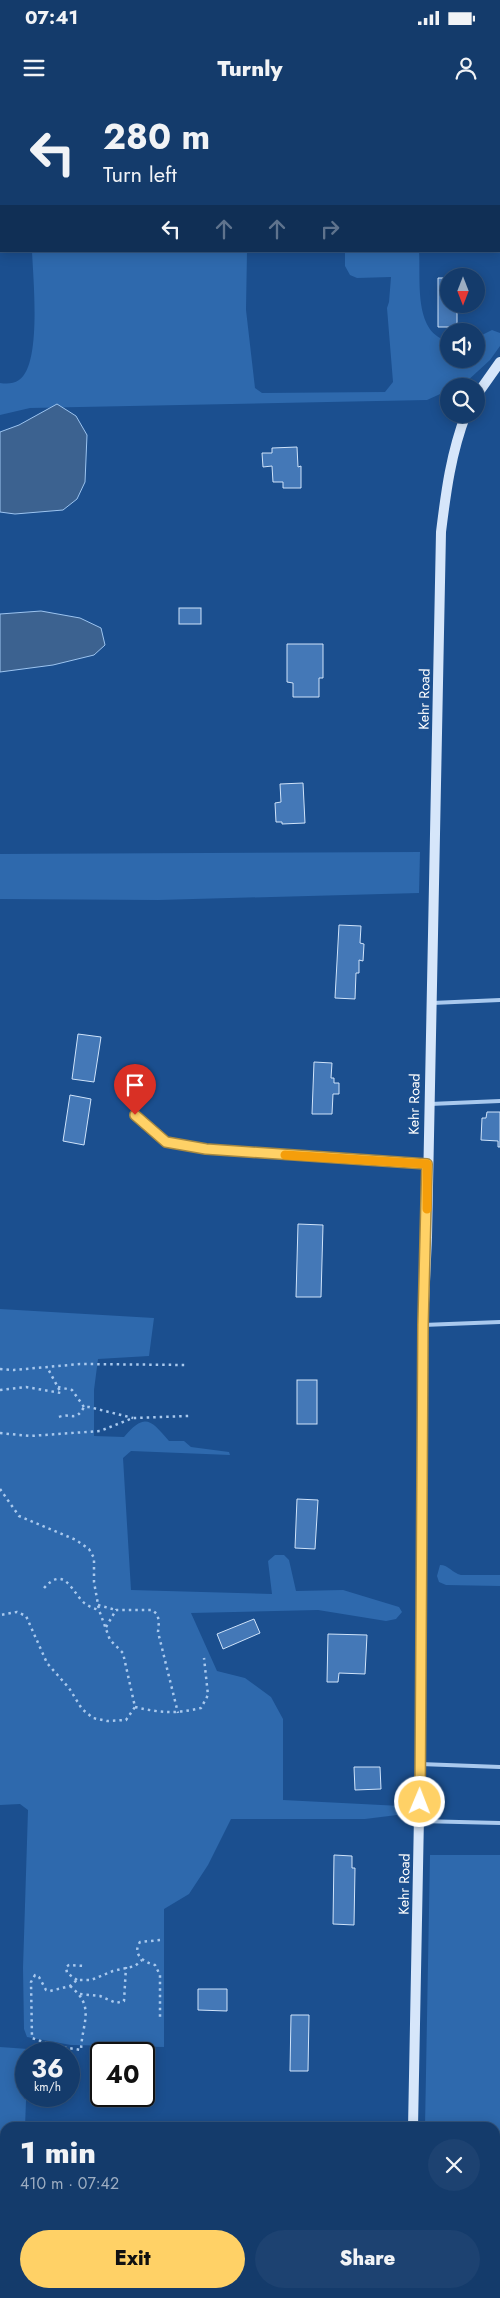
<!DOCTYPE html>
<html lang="en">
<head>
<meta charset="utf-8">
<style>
  body { margin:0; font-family:Jost,sans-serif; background:#1d4271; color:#f1f3f6; height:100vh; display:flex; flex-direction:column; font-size:19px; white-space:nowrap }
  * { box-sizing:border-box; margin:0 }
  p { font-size:16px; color:#9dadc1 }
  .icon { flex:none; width:28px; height:28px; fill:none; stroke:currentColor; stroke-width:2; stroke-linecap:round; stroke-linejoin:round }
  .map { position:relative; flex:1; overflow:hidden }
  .panel { position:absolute; left:0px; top:2022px; width:500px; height:176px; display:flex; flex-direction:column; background:#143b6b; border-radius:15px 15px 0 0; box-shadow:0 2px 12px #0003,0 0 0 1px #33557e }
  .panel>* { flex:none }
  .top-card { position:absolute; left:0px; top:0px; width:500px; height:152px; box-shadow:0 2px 12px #0003,0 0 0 1px #33557e; background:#143b6b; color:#f1f3f6; overflow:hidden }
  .needle { width:32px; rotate:180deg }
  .controls { position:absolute; left:440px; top:168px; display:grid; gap:10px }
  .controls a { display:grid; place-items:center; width:45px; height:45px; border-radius:50%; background:#143b6b; box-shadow:0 2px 12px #0003,0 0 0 1px #33557e; font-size:25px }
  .speed { position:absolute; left:15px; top:1942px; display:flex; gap:10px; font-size:25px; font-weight:700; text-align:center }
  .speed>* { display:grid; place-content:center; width:65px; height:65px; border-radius:50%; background:#143b6b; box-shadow:0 2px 12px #0003,0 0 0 1px #33557e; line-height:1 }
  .speed small { font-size:12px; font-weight:400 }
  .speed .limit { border:2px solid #111; border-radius:8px; background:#fff; color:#111 }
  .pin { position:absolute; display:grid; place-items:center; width:42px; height:42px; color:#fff; margin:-51px -21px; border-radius:50% 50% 50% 0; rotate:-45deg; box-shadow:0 0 5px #0007 }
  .pin .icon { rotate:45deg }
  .me { position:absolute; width:55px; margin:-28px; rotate:1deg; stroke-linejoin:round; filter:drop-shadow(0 0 4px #0008) }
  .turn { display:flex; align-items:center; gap:18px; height:105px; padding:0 20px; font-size:22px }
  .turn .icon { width:65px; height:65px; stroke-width:2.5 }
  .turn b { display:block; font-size:35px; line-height:42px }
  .lanes { display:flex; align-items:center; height:48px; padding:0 20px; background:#0003; justify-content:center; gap:25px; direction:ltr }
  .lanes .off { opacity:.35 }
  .round { display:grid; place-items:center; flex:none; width:52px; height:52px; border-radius:26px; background:#1d4271 }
  .summary { display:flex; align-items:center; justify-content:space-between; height:85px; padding:0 20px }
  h1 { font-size:30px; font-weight:800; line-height:38px }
  .primary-button { display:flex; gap:10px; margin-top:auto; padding:10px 20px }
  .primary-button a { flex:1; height:58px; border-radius:30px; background:#ffd166; color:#111; font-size:20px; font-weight:800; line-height:58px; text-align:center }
  .primary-button a+a { background:#1d4271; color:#f1f3f6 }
  .status { display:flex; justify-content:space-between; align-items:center; height:35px; padding:0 25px; background:#143b6b; direction:ltr }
  .status svg { height:14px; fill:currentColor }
  header { display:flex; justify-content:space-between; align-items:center; height:65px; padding:0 20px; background:#143b6b; font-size:22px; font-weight:800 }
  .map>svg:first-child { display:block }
</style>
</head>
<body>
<div class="status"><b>07:41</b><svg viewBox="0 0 49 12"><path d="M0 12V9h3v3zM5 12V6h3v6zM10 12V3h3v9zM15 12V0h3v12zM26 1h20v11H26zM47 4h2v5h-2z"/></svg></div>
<header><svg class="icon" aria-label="menu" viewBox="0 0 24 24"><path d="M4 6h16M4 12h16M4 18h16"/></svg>Turnly<svg class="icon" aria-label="person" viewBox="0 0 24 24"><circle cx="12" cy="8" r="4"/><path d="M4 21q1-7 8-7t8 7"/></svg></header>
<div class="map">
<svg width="500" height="2198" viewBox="0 0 500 2198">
  <rect width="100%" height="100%" fill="#1b4f8f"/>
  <g fill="#2e69ad">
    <path d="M 32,151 L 247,151 L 246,210 L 255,288 L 262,293 L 385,292 L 393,282 L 387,208 L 389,202 L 391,177 L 357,178 L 350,175 L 345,166 L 345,151 L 419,151 C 421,180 413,234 449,241 L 449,259 L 476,259 L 476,238 L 492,230 L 500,233 L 500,246 L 490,260 L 465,283 L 457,286 L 449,286 L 449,290 L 427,300 L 30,308 L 0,315 L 0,283 C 7,284 13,284 19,280 C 42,265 33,178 32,151 Z"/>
    <polygon points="420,752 419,793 158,800 0,799 0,754"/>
    <path d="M 0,1209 L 154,1218 L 149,1256 L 98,1259 L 94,1290 L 94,1336 L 124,1337 C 145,1312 151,1320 169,1341 L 184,1341 L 191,1347 L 229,1352 L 230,1355 L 131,1351 L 123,1358 L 131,1490 L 272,1494 L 268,1461 L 275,1455 L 284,1455 L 289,1460 L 296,1491 L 343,1490 L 399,1507 L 402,1512 L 396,1519 L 386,1521 L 318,1510 L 191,1513 L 217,1571 L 245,1578 L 271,1597 L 283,1619 L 283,1700 L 401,1706 L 405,1708 L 405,1714 L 365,1719 L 231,1719 L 208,1765 L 189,1794 L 164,1809 L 164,1947 L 71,1945 L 27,1937 L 24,1929 L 23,1868 L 28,1710 L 20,1704 L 0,1705 Z"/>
    <path d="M 440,1465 C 449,1465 452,1473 461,1475 L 500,1475 L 500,1486 L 446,1485 L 439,1482 L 437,1476 Z"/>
    <polygon points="430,1755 500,1755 500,2198 423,2198 423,2194 495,2194 495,2028 425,2027"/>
    <polygon points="0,1947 28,1949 25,2027 5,2028 5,2074 0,2074"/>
  </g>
  <g fill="#3c6290" stroke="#9cc4f0">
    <polygon points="57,304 76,316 87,335 85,382 77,399 63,410 15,414 0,412 0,332 19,325"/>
    <polygon points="41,511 80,518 101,528 105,545 94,555 53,565 0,572 0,514"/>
  </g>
  <g fill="#4478b7" stroke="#cfe3fa">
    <polygon points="381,0 439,0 438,1"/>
    <polygon points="438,178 449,178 449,204 457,204 457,227 438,227"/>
    <polygon points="297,347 298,367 301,366 301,388 283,388 283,382 273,382 272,366 263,367 262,353 272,353 272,348"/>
    <rect x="179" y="508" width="22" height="16"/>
    <polygon points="287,544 323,544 323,578 319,578 319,597 293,597 293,583 287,582"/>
    <polygon points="303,683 305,723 282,724 282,722 276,722 275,703 281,702 280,684"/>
    <polygon points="339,825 361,826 360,843 364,844 363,861 359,860 359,873 356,873 355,899 335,898"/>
    <polygon points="78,934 101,937 94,982 72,979"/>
    <polygon points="314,962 332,963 331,978 334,978 334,983 339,983 339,994 333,994 332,1014 312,1014"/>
    <polygon points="70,995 91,999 84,1045 63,1041"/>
    <polygon points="487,1012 500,1012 500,1047 498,1047 498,1041 481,1040 482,1018 486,1018"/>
    <polygon points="298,1124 323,1125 321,1197 296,1197"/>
    <rect x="297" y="1280" width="20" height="44"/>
    <polygon points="297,1399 318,1400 315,1449 295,1448"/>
    <polygon points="254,1519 260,1533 223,1549 217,1534"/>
    <polygon points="328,1534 367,1535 365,1574 339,1573 338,1582 327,1582"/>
    <polygon points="354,1667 380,1667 381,1689 355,1690"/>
    <polygon points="334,1755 352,1756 352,1768 355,1768 354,1825 333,1824"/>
    <polygon points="198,1889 227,1889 227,1911 198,1910"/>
    <polygon points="291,1915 309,1915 308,1971 290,1971"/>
  </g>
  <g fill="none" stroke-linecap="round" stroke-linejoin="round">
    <g stroke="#a9c9ee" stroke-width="2.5" stroke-dasharray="2.5 4" stroke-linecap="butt">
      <polyline points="0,1269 14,1270 80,1264 188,1265"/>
      <polyline points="58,1287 72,1290 84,1307"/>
      <polyline points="0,1290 26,1287 61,1293 47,1267"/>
      <path d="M 59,1317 C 71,1312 75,1323 84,1307 L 89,1307 L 133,1318"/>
      <polyline points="0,1333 30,1336 100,1331 133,1318 189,1316"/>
      <polyline points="0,1389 19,1416 76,1440 89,1449 94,1458 94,1482 99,1510 110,1540 123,1553 135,1607 126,1620 107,1621 93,1618 82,1609 69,1588 47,1563 26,1516 17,1512 0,1515"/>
      <path d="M 44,1488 C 63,1467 70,1487 82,1501 C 87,1506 93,1508 99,1510"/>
      <polyline points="98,1505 116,1510"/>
      <polyline points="106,1527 116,1510 152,1510 157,1514 159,1521 158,1532 178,1613"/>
      <path d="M 135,1607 C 161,1613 175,1614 201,1608 L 208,1595 L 204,1558"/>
      <path d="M 160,1840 L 140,1842 C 132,1854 143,1862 155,1865 L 160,1875 L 160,1918"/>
      <polyline points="77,1880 67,1873 66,1867 69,1865 84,1866"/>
      <path d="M 70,1886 C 96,1907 82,1922 81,1950 L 55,1946 L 32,1938 L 31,1882 L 35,1875 L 39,1877 L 46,1890 L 50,1891 L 70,1886 L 77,1880 L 91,1880 L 113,1871 L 135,1866 L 142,1860"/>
      <polyline points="80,1894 100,1896 116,1903 124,1901 126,1867"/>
    </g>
    <g stroke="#a9c9ee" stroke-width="4">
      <polyline points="432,903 500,900"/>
      <polyline points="430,1004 500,1001"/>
      <polyline points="135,1015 166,1042 206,1049 427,1064"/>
      <polyline points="423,1225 500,1222"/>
      <polyline points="420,1664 500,1667"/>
      <polyline points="419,1721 500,1723"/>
    </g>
    <g stroke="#d6e6fa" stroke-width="10">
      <polyline points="476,296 500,262"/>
      <path d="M 413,2028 L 420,1664 L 423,1225 L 427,1137 L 441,432 C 446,391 451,353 466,314"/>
      <polyline points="410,2198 410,2194"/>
    </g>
  </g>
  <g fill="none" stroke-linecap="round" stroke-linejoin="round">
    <defs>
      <polyline id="route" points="135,1015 166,1042 206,1049 427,1064 423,1225 420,1702"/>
    </defs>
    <use href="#route" stroke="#a68842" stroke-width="12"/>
    <use href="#route" stroke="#ffd166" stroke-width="9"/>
    <polyline stroke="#f59e0b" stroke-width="9" points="285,1055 427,1064 427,1109"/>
  </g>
  <g text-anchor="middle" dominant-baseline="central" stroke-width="5" stroke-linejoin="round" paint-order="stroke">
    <g font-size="14" fill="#fff" stroke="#1b4f8f">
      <text transform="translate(424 599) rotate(-89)">Kehr Road</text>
      <text transform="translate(414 1004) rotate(-89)">Kehr Road</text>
      <text transform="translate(404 1784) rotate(-89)">Kehr Road</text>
    </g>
  </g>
</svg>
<div class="controls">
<a><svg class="needle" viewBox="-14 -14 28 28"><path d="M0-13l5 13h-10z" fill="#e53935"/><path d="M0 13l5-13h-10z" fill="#9dadc1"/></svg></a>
<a><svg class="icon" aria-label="sound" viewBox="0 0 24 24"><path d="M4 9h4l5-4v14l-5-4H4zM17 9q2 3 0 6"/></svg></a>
<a><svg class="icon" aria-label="search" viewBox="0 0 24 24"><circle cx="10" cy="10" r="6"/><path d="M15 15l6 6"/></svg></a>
</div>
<div class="speed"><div>36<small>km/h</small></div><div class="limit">40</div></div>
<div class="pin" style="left:135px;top:1015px;background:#d93025"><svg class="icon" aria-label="arrive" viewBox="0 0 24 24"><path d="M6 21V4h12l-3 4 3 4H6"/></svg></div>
<svg class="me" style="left:420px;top:1702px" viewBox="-20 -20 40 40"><circle r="17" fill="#ffd166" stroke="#fff" stroke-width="3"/><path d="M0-11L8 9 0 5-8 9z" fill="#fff"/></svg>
<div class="top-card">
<div class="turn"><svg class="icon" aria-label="left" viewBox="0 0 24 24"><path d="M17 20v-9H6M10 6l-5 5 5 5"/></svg><div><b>280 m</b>Turn left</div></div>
<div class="lanes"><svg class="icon" aria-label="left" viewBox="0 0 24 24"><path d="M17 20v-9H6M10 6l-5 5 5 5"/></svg><svg class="icon off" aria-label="ahead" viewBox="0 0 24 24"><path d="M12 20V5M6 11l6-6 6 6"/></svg><svg class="icon off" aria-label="ahead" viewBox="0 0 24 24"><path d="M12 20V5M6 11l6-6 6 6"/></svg><svg class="icon off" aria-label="right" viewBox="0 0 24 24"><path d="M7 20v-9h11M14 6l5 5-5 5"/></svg></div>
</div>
<section class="panel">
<div class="summary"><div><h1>1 min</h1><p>410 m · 07:42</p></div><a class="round"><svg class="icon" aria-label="close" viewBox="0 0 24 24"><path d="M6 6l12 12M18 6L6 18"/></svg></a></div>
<div class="primary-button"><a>Exit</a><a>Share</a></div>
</section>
</div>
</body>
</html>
